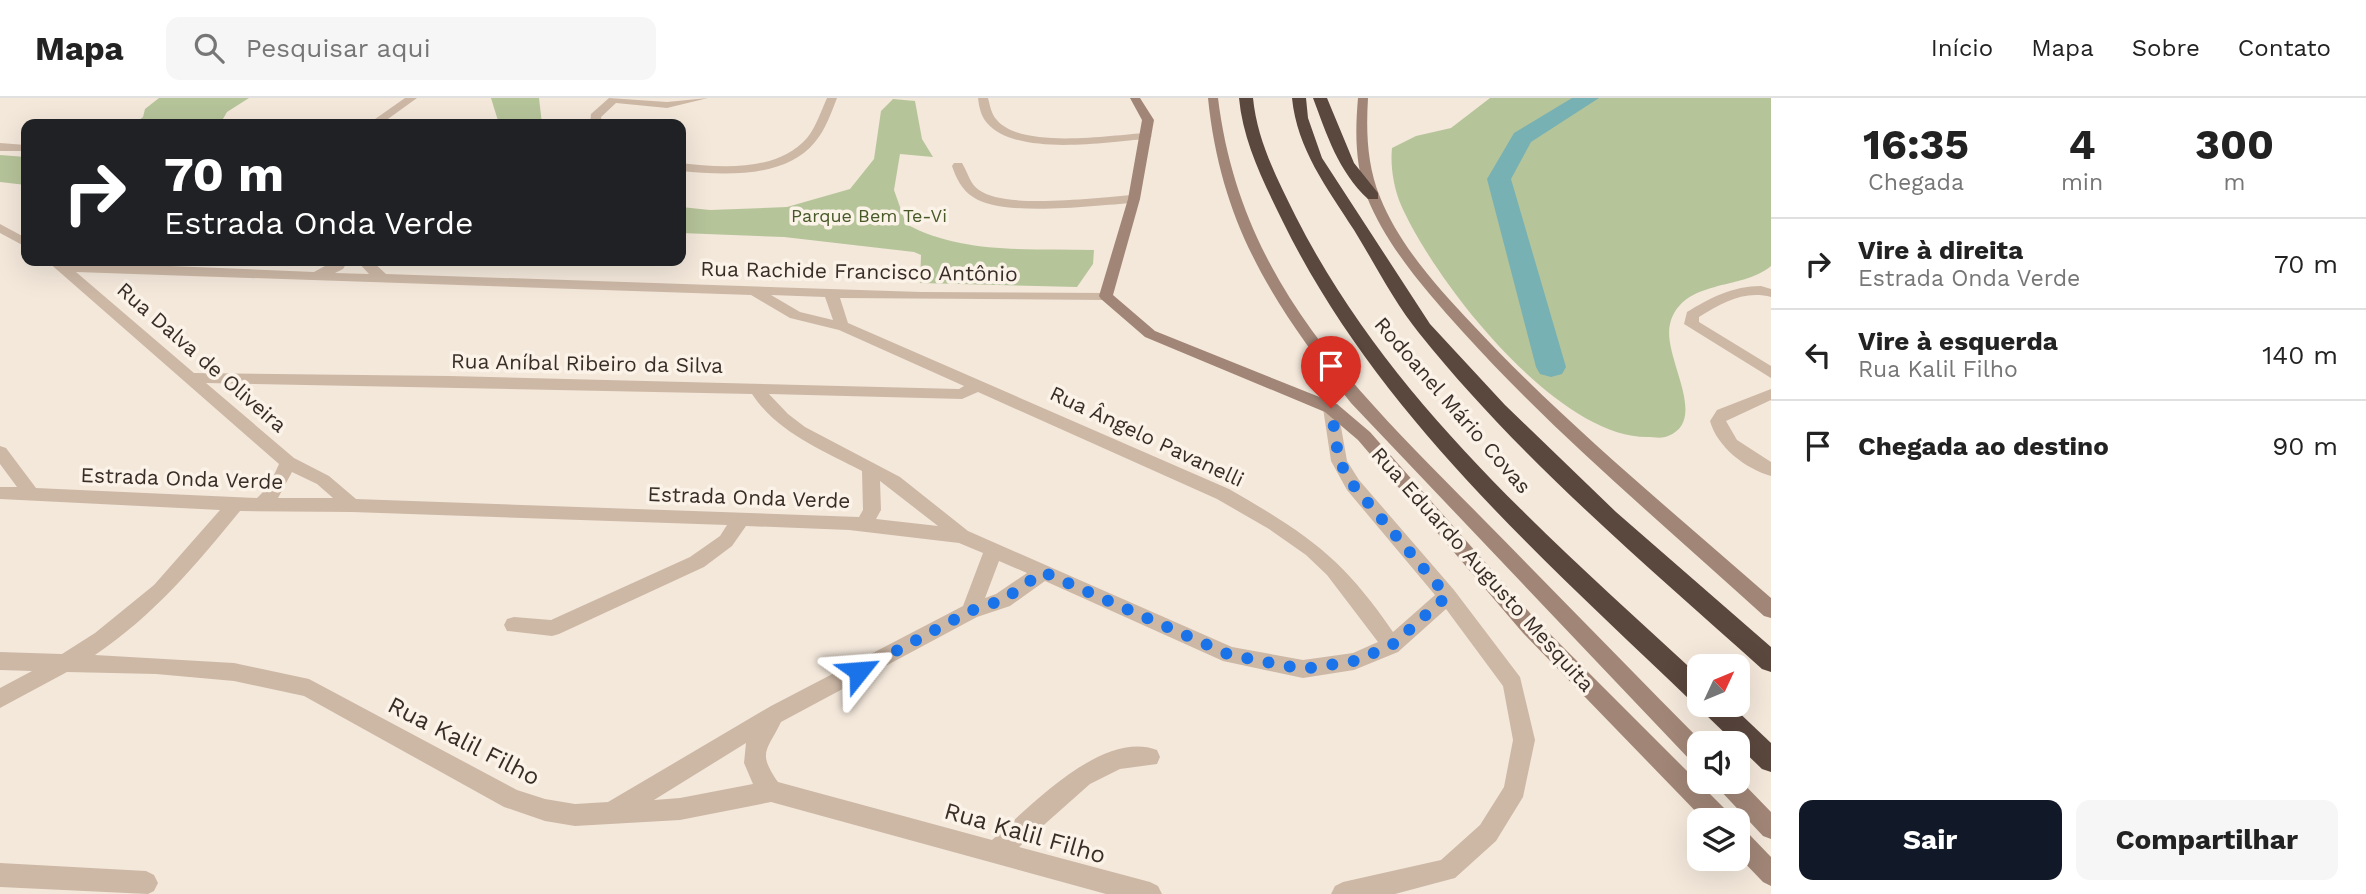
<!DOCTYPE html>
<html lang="pt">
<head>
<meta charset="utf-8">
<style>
  body { margin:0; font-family:"Work Sans",sans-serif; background:#f6f6f6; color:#222; height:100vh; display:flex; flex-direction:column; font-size:26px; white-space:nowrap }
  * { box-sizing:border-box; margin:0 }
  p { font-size:23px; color:#767676 }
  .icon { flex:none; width:38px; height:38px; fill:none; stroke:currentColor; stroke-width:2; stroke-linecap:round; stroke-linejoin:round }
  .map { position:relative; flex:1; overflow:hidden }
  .side { display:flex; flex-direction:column; background:#fff; width:595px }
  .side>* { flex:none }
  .banner { position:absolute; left:21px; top:21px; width:665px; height:147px; border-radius:14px; box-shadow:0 7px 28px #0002; background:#202124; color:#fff; overflow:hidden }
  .needle { width:46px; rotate:46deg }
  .tools { position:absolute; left:1687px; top:556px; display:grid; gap:14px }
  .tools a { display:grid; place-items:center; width:63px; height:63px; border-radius:14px; background:#fff; box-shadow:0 7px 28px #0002; font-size:35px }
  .pin { position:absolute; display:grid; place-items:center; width:60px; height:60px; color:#fff; margin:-72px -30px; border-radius:50% 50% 50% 0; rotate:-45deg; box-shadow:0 0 7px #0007 }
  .pin .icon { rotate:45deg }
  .me { position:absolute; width:77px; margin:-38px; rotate:62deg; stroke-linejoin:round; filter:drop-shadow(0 0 5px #0008) }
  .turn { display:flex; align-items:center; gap:24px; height:147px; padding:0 28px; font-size:32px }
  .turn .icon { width:91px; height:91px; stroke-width:2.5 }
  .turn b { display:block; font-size:49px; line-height:60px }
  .eta { display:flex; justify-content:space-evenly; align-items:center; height:119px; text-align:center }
  .eta b { font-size:42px; font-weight:700; line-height:49px }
  .action { display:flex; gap:14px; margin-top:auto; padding:14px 28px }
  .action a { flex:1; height:80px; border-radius:14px; background:#111827; color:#fff; font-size:28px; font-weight:700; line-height:80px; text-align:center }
  .action a+a { background:#f6f6f6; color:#222 }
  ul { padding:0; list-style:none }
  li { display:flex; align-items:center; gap:21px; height:91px; padding:0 28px; border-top:2px solid #e0e0e0 }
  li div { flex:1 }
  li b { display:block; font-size:26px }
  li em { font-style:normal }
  header { display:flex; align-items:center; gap:42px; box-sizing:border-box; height:98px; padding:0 35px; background:#fff; border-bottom:2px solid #e0e0e0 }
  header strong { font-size:33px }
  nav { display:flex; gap:38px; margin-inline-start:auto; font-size:24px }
  .search { width:490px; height:63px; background:#f6f6f6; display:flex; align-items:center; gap:18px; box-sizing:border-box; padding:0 24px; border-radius:14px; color:#767676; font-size:26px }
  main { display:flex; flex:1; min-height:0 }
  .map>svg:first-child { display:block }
</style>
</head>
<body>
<header>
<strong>Mapa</strong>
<div class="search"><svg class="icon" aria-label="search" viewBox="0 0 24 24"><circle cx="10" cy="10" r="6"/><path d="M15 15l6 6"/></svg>Pesquisar aqui</div>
<nav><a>Início</a><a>Mapa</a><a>Sobre</a><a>Contato</a></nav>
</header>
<main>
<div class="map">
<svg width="1771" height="796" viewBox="0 0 1771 796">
  <rect width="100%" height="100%" fill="#f4e8db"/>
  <g fill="#b6c49a">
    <path d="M 159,0 L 249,0 L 227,14 L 220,26 L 201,26 L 203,22 C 179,19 159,26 134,26 L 143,19 L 145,11 Z"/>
    <polygon points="491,0 539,0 542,26 499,26"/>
    <path d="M 1490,0 L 1771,0 L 1771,168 C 1742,193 1682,180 1670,226 C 1662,259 1710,321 1668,338 C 1662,341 1653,339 1647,339 C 1556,339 1435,184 1401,107 C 1394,91 1390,68 1392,50 L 1416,38 L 1451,30 Z"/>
    <path d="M 893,1 L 915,3 L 922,41 L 933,59 L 900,56 L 894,92 L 906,126 C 963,157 1030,150 1094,152 L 1093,166 L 1077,189 L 920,185 L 921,157 L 914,154 L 784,139 L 681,135 L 681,109 L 710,112 L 787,109 L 850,91 L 874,61 L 881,13 Z"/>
    <polygon points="0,57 26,59 26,87 0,84"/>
  </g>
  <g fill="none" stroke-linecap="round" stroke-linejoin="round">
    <polygon fill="#78b1b3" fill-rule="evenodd" points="1572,0 1599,0 1531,44 1511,81 1566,269 1562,276 1551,279 1540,276 1536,269 1487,81 1514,35"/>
    <g fill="#cdb8a6" fill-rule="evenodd">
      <polygon points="405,0 417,0 381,26 368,26"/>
      <polygon points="609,0 667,4 708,0 667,10 616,5 601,19 602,26 590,26 591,16"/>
      <path d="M 827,0 L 837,0 C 831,15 826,31 815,44 C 785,81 723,77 681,73 L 681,65 C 721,70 777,74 807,40 C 816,29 821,13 827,0 Z"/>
      <path d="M 978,0 L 988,0 C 990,7 991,15 996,21 C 1020,52 1111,37 1146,35 L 1152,38 L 1146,41 C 1106,44 1016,59 987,25 C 981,18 979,9 978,0 Z"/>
      <polygon points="0,45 26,47 26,53 0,53"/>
      <path d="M 954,65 L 962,65 C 968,75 970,86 979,92 C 1006,112 1099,99 1134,97 L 1140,101 L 1134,105 C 1095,107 1004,120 973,99 C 962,92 956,80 952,68 Z"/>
      <polygon points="0,126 26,140 26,149 0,135"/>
      <path d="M 47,163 L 314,174 L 334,163 L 348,163 L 343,171 L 335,175 L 369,176 L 357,163 L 372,163 L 386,176 L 921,194 L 1111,195 L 1113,198 L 1106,202 L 840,200 L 848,225 L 1229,391 C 1307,436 1342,459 1393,534 L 1435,497 L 1347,392 L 1331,363 L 1323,310 L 1325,306 L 1337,306 L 1347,363 L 1359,382 L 1454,492 L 1520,579 L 1535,642 L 1523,699 L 1496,743 L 1455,780 L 1395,796 L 1331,796 L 1335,788 L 1343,784 L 1441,762 L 1480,727 L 1504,689 L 1513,642 L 1503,588 L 1446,511 L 1398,554 L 1354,572 L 1303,580 L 1223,563 L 1045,483 L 1010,508 L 977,519 L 781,624 C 767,653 757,654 778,684 L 992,742 C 1029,710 1102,631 1157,652 L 1160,659 L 1157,666 L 1120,671 L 1090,686 L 1019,749 L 1150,784 L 1158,788 L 1162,796 L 1106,796 L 771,704 L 680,722 L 575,728 L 545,723 L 504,709 L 304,598 L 234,583 L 156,576 L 67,574 L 0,610 L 0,590 L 32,573 L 0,572 L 0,554 L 62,556 L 95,535 L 154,487 L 220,412 L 0,401 L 0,389 L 17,389 L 0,366 L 0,348 L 6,350 L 36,390 L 257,400 L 269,388 L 279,366 ZM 76,174 L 751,197 L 790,220 L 839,232 L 964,288 L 959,291 L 450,278 L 194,275 ZM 771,197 L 825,199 L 833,222 L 800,214 ZM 206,285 L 752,296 C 778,335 822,352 862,373 L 863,412 L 859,419 L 356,401 L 329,378 L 294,360 ZM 978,294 L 1217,401 L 1269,431 L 1306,457 L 1327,477 L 1378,544 L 1353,555 L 1303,562 L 1232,549 L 968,433 L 900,379 L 805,329 L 788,316 L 769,296 L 962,301 ZM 292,374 L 317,386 L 333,400 L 278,400 ZM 880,383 L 938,428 L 876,421 L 881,412 ZM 240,413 L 352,414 L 727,427 L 720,438 L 690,459 L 551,522 L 514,519 L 507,521 L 504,527 L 507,533 L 552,538 L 559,536 L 704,469 L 732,448 L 746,428 L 849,432 L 959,445 L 983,455 L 963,508 L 771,608 L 608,704 L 575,706 L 545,701 L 517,692 L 309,581 L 234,565 L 95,557 C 153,518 196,467 240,413 ZM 999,463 L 1027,475 L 996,496 L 985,500 ZM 746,645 L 744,665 L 753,686 L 680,700 L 654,702 Z"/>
      <path d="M 1761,188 L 1771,191 L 1771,199 C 1744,192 1722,205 1699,219 L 1699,224 L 1771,268 L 1771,280 L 1684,226 L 1687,214 C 1710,200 1733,188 1761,188 Z"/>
      <path d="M 1771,291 L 1771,302 L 1726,323 L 1737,342 L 1771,364 L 1771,378 C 1746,371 1717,349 1710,323 L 1717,312 Z"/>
      <polygon points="0,765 146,773 154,777 158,785 154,793 148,796 0,789"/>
    </g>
    <g fill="#a18677" fill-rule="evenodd">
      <polygon points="1130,0 1140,0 1154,22 1140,101 1113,197 1155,233 1337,306 1370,334 1537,523 1729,715 1732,723 1705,723 1523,535 1358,342 1325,314 1145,239 1101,201 1099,198 1128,101 1142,22"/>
      <path d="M 1208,0 L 1218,0 C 1241,188 1359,294 1484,422 C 1557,496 1630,571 1704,646 L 1699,646 L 1699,666 L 1691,663 L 1351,305 C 1274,207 1221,128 1208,0 Z"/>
      <path d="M 1358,0 L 1368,0 C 1366,34 1367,67 1380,99 C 1399,147 1438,190 1473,227 C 1565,326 1670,411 1771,500 L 1771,520 L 1764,518 C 1662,425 1555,336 1462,233 C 1427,194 1387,149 1367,99 C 1355,67 1355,34 1358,0 Z"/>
      <polygon points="1738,680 1771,714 1771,741 1763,738 1719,691 1716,684 1738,684"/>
      <polygon points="1738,730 1746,733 1771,759 1771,788 1763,784 1738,758"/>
    </g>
    <g fill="#5a473e" fill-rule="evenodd">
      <path d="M 1239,0 L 1253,0 C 1257,42 1277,81 1296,119 C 1390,304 1549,439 1699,578 L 1699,605 L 1690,602 C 1539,457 1377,315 1283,124 C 1264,85 1243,44 1239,0 Z"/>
      <path d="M 1292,0 L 1306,0 L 1308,20 L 1322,60 L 1430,226 L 1505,307 L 1616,414 L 1771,549 L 1771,574 L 1762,571 C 1644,465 1519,360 1419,235 C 1394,204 1375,166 1354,132 C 1327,90 1297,51 1292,0 Z"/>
      <path d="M 1313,0 L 1327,0 L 1354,65 L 1378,95 L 1378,101 L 1368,101 C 1338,73 1327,37 1313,0 Z"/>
      <polygon points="1701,607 1731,607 1771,645 1771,674 1762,671 1704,615"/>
    </g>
  </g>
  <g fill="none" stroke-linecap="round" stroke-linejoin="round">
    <polyline stroke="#1a73e8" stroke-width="12" stroke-dasharray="0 21.6" points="859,573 970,513 1003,502 1043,474 1230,557 1303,571 1354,563 1391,548 1447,498 1353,387 1339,363 1331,310"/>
  </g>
  <g text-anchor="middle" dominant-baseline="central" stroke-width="7" stroke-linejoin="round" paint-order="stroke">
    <g font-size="18" fill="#485929" stroke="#fbf2e8">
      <text x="869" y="117">Parque Bem Te-Vi</text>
    </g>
    <g font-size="21" fill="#392d28" stroke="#fbf2e8">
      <text transform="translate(859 173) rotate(1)">Rua Rachide Francisco Antônio</text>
      <text transform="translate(202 259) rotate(41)">Rua Dalva de Oliveira</text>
      <text transform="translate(587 265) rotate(1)">Rua Aníbal Ribeiro da Silva</text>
      <text transform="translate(1453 307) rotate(49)">Rodoanel Mário Covas</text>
      <text transform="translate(1147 338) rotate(25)">Rua Ângelo Pavanelli</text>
      <text transform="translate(182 380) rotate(2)">Estrada Onda Verde</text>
      <text transform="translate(749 399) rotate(2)">Estrada Onda Verde</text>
      <text transform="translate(1483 471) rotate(48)">Rua Eduardo Augusto Mesquita</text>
    </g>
    <g font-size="24" fill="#392d28" stroke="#fbf2e8">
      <text transform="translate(464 643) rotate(27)">Rua Kalil Filho</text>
      <text transform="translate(1025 735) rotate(16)">Rua Kalil Filho</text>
    </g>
  </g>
</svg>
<div class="tools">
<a><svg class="needle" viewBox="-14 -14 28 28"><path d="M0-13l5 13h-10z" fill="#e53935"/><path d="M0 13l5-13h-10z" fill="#767676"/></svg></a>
<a><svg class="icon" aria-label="sound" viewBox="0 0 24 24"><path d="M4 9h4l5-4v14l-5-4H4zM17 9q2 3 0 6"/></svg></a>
<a><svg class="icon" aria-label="layers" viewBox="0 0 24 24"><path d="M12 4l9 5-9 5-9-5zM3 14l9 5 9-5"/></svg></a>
</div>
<div class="pin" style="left:1331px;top:310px;background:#d93025"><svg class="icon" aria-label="arrive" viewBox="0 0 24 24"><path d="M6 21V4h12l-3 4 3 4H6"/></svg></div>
<svg class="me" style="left:859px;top:573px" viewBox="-20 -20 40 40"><path d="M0-17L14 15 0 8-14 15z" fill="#1a73e8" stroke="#fff" stroke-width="4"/></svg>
<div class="banner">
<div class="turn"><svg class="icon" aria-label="right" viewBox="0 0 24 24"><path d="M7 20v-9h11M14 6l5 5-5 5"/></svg><div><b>70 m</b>Estrada Onda Verde</div></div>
</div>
</div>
<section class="side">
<div class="eta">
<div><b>16:35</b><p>Chegada</p></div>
<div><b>4</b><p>min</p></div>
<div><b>300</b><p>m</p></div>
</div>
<ul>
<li><svg class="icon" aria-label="right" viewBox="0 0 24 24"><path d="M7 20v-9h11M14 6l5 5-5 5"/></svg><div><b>Vire à direita</b><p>Estrada Onda Verde</p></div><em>70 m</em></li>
<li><svg class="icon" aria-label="left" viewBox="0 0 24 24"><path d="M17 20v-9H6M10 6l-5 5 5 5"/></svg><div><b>Vire à esquerda</b><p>Rua Kalil Filho</p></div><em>140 m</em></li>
<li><svg class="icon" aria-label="arrive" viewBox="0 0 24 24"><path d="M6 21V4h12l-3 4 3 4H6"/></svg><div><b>Chegada ao destino</b></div><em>90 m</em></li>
</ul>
<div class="action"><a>Sair</a><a>Compartilhar</a></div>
</section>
</main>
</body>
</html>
